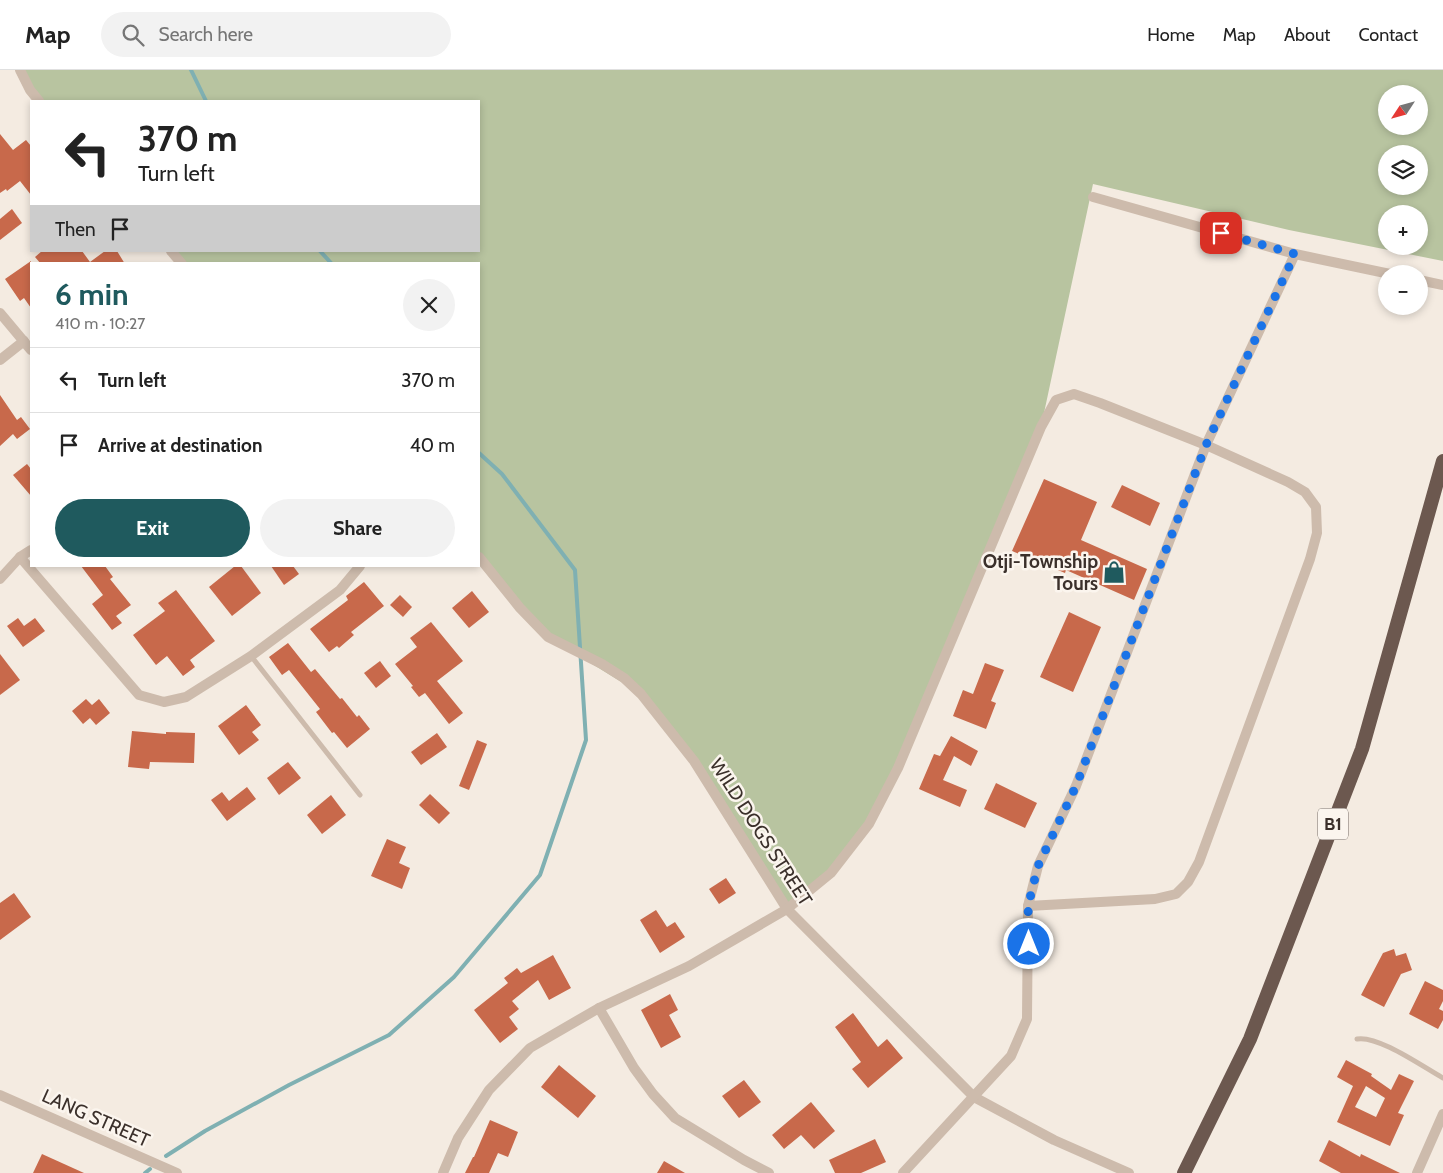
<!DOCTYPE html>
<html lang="en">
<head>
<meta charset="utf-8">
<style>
  body { margin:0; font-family:Cabin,sans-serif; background:#f2f2f2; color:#222; height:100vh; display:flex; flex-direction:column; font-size:19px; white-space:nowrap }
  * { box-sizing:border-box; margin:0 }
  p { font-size:16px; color:#767676 }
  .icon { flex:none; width:28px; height:28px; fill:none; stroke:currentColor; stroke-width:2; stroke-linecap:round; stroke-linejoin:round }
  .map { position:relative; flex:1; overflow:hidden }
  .drawer { position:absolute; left:30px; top:192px; width:450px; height:305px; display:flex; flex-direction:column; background:#fff; border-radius:0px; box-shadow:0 2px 8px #0003 }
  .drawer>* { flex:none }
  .guide { position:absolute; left:30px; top:30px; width:450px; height:152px; border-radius:0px; box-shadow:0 2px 8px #0003; background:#fff; color:#222; overflow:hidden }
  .needle { width:32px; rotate:234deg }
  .controls { position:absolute; left:1378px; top:15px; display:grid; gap:10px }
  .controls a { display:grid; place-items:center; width:50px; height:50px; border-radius:50%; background:#fff; box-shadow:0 2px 8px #0003; font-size:25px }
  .pin { position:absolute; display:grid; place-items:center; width:42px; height:42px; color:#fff; margin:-21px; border-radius:10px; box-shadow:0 2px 8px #0006 }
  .me { position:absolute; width:55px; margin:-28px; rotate:0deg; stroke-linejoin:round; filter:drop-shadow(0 0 4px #0008) }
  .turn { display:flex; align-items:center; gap:18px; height:105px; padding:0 25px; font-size:22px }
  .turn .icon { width:65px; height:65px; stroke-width:2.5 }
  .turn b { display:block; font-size:35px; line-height:42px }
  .then { display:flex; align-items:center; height:48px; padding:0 25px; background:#0003; gap:10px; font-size:19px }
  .round { display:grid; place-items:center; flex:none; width:52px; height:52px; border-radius:26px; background:#f2f2f2 }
  .overview { display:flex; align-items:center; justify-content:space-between; height:85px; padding:0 25px }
  h1 { font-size:30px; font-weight:700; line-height:38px; color:#1f5a5e }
  .primary-button { display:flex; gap:10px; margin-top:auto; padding:10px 25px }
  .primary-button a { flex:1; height:58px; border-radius:30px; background:#1f5a5e; color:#fff; font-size:20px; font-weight:700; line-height:58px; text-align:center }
  .primary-button a+a { background:#f2f2f2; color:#222 }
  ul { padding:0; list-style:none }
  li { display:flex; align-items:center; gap:15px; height:65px; padding:0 25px; border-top:1px solid #e0e0e0 }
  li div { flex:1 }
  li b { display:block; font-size:19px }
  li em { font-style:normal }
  header { display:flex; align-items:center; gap:30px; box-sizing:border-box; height:70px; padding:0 25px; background:#fff; border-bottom:1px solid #e0e0e0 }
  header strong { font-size:24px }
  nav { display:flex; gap:28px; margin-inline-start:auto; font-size:18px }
  .search { width:350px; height:45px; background:#f2f2f2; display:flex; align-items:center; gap:12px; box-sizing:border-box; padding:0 18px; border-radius:28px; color:#767676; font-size:19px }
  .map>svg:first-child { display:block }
</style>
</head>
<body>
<header>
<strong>Map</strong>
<div class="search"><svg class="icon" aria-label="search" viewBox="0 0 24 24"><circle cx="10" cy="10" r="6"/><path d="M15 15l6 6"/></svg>Search here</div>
<nav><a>Home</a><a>Map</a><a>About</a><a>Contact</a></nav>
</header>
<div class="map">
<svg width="1443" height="1103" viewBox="0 0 1443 1103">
  <rect width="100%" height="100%" fill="#f4ebe1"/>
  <path fill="#b8c4a0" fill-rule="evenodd" d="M 20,0 L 1443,0 L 1443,191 L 1289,160 L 1093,114 L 1041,357 L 869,754 L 831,803 L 787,839 L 694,691 L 641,624 L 548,567 L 479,487 L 479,194 L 182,194 L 171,181 L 479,181 L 479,31 L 39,31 ZM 1386,24 L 1419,24 L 1419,56 L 1386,56 ZM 1386,84 L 1419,84 L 1419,116 L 1386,116 ZM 1386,144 L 1419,144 L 1419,176 L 1386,176 Z"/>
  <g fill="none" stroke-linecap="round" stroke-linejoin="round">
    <g stroke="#7fb0b2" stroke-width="4">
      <polyline points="191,0 206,31"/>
      <polyline points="320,181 332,194"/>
      <polyline points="166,1086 205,1061 289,1015 389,965 454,907 540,805 586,670 575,500 502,404 479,383"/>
      <polyline points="145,1103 150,1099"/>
    </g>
  </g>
  <g fill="#c8694b" fill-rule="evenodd">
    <polygon points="0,64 13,80 26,70 31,76 31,125 20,111 7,121 6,119 0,123"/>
    <polygon points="12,139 22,153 0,170 0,149"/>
    <polygon points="42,181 82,181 90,192 105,181 117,181 125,194 41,194 35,187"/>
    <polygon points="31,191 31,238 24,228 20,231 5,209"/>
    <polygon points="0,325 17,350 21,347 30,359 17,369 13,364 0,376"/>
    <polygon points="27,394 31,399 31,426 13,405"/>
    <polygon points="1044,409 1097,432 1081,470 1147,499 1134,530 1066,500 1065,503 1012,481"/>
    <polygon points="1122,415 1160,433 1150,456 1111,437"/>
    <polygon points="81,496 105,496 113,507 110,509 131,535 116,546 122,553 112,560 92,534 103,525"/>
    <polygon points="235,496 241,496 261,523 232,546 209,517"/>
    <polygon points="271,496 293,496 299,504 284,515"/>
    <polygon points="364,512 384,536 351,562 354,565 339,578 337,576 329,582 310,559 348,530 346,526"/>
    <polygon points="176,520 215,571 190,590 195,597 183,606 167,586 156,595 133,565 165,541 158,533"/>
    <polygon points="472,521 489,542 469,558 452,538"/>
    <polygon points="400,525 412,537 403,547 390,535"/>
    <polygon points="1069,542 1101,557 1073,622 1040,607"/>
    <polygon points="18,548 24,556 35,548 45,561 23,577 7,556"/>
    <polygon points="431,552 463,591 437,611 463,643 449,654 425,623 419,627 411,617 413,616 395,594 417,577 410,568"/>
    <polygon points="288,573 311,602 315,599 340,629 342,628 357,647 359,645 370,659 347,678 334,662 332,663 316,642 320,639 289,600 282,605 269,587"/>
    <polygon points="0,584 20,610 0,625"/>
    <polygon points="380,591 391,606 376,618 364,603"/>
    <polygon points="985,593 1004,600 991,631 996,633 986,659 953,646 963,620 973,624"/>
    <polygon points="86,629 92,635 99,629 110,643 96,655 90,648 83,654 72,641"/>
    <polygon points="246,635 261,655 252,662 259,670 239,685 218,656"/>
    <polygon points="132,661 166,664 166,662 195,663 194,693 150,692 149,699 128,697"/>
    <polygon points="437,663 447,677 421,695 411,682"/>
    <polygon points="951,666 978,681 971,696 954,686 943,710 967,720 960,737 919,719 934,684 940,686"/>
    <polygon points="477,670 487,674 469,720 459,716"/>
    <polygon points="288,692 301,708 279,725 267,708"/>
    <polygon points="996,713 1037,733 1025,758 984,739"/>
    <polygon points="247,717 256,729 227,751 211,730 222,722 229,731"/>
    <polygon points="430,724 450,743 439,754 419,735"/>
    <polygon points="331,725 346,745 322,764 307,745"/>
    <polygon points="387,769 406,777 399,793 410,798 402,819 371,806"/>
    <polygon points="726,808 736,823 719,834 709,819"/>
    <polygon points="14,823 31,847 0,870 0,833"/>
    <polygon points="656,840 667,857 675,852 685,867 660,883 640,850"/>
    <polygon points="1394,879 1396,886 1406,883 1412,900 1401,904 1384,937 1361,925 1383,883"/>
    <polygon points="553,885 571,918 549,930 538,910 512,931 519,939 509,947 518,959 500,973 474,940 508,913 504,908 517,898 521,903"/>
    <polygon points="1425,911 1443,920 1443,931 1439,939 1443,941 1443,950 1438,959 1409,944"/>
    <polygon points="670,924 678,940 669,945 681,967 661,978 641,940"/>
    <polygon points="853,943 878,977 887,969 903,988 868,1018 852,999 861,992 835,957"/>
    <path d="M 1346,990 L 1372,1004 L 1371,1006 L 1391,1020 L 1399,1004 L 1414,1011 L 1398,1043 L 1404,1045 L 1390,1076 L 1337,1052 L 1353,1016 L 1337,1007 ZM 1366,1016 L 1385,1028 L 1376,1047 L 1355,1037 Z"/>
    <polygon points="559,995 596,1026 578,1048 541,1017"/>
    <polygon points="744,1010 761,1032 739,1048 722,1026"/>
    <polygon points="811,1032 835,1061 814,1079 801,1065 784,1079 772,1065"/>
    <polygon points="490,1050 518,1062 508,1087 498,1083 489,1103 465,1103 473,1087 474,1087"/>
    <polygon points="875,1069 886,1092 861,1103 835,1103 829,1090"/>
    <polygon points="1329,1070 1360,1087 1361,1084 1400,1103 1341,1103 1319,1091"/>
    <polygon points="42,1084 84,1103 33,1103"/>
    <polygon points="664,1091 685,1103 657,1103"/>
  </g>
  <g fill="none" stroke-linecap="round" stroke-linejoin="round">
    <g stroke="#cdbbac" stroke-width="5">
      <polyline points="251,586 360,725"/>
      <path d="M 1357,969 C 1378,965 1423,997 1443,1008"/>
    </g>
    <g stroke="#cdbbac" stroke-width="10">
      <polyline points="20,0 30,20 39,31"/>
      <polyline points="1093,127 1295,184 1390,204"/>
      <polyline points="171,181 182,194"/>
      <polyline points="1419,210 1443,215"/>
      <polyline points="0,243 31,280"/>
      <polyline points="0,290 24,271"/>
      <polyline points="20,487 139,625 164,632 186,627 251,586 340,520 360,496"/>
      <polyline points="479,487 520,538 548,567 602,594 624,608 641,624 694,691 787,839 974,1027 1054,1070 1129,1103"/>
      <polyline points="0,509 20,487 31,480"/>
      <polyline points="599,938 634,998 653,1024 675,1048 744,1090 769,1103"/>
      <polyline points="0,1025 177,1103"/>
      <polyline points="443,1103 458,1068 489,1020 530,978 599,938 689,896 787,839 831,803 869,754 898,698 1041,357 1056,330 1074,324 1100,333 1206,375 1288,412 1305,422 1316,437 1317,463 1310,489 1199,792 1188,812 1176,824 1155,829 1028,836"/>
      <polyline points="903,1103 1011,986 1027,949 1028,836 1038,796 1076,716 1206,375 1295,184"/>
      <polyline points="1417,1103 1443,1044"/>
    </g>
    <polyline stroke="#6c584f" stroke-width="14" points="1184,1103 1250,969 1362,679 1443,391"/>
  </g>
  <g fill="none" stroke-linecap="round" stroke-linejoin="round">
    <polyline stroke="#1a73e8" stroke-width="9" stroke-dasharray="0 16.2" points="1029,874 1028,836 1038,796 1076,716 1206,375 1295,184 1221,163"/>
  </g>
  <defs>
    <symbol id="shop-bare" viewBox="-9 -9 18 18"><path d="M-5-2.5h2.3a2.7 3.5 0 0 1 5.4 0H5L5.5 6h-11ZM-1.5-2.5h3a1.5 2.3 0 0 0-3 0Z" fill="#1f5a5e" stroke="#fbf5ee" stroke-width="2.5" paint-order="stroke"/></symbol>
  </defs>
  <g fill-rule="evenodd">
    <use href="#shop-bare" x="1098" y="486" width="32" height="32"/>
  </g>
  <g text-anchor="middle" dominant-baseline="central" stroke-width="5" stroke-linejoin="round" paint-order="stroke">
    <rect fill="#fbf5ee" stroke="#756b66" stroke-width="1" x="1318" y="738.5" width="30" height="31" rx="4"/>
    <g font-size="18" font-weight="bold" fill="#3b302b">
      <text x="1333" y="754">B1</text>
    </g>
    <g font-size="19" font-weight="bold" fill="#3b302b" stroke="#fbf5ee" text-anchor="end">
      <text x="1098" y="491">Otji-Township<tspan x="1098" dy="22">Tours</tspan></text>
    </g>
    <g font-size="19" fill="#3b302b" stroke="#fbf5ee">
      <text transform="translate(761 762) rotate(57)">WILD DOGS STREET</text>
      <text transform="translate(96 1048) rotate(24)">LANG STREET</text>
    </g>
  </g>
</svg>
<div class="controls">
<a><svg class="needle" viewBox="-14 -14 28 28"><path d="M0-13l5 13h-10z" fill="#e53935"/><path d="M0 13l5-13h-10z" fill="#767676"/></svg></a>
<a><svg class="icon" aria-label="layers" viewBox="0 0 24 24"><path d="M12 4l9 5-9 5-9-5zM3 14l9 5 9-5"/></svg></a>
<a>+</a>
<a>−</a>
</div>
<div class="pin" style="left:1221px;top:163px;background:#d93025"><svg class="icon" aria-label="arrive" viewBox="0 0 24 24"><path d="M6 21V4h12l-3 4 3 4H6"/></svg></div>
<svg class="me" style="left:1029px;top:874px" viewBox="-20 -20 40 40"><circle r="17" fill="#1a73e8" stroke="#fff" stroke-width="3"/><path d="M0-11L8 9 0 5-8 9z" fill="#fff"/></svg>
<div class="guide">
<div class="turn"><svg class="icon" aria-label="left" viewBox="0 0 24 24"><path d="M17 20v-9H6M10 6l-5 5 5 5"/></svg><div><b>370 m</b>Turn left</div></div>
<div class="then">Then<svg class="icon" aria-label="arrive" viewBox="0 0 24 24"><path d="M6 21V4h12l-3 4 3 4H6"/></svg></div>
</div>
<section class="drawer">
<div class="overview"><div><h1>6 min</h1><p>410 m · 10:27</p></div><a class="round"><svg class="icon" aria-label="close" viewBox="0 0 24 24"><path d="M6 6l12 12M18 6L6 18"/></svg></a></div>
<ul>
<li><svg class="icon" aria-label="left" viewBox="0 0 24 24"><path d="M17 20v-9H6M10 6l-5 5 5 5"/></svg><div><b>Turn left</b></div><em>370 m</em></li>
<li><svg class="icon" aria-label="arrive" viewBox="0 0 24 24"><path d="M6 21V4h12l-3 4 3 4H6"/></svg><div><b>Arrive at destination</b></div><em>40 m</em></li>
</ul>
<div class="primary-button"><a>Exit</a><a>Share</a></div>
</section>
</div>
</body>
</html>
